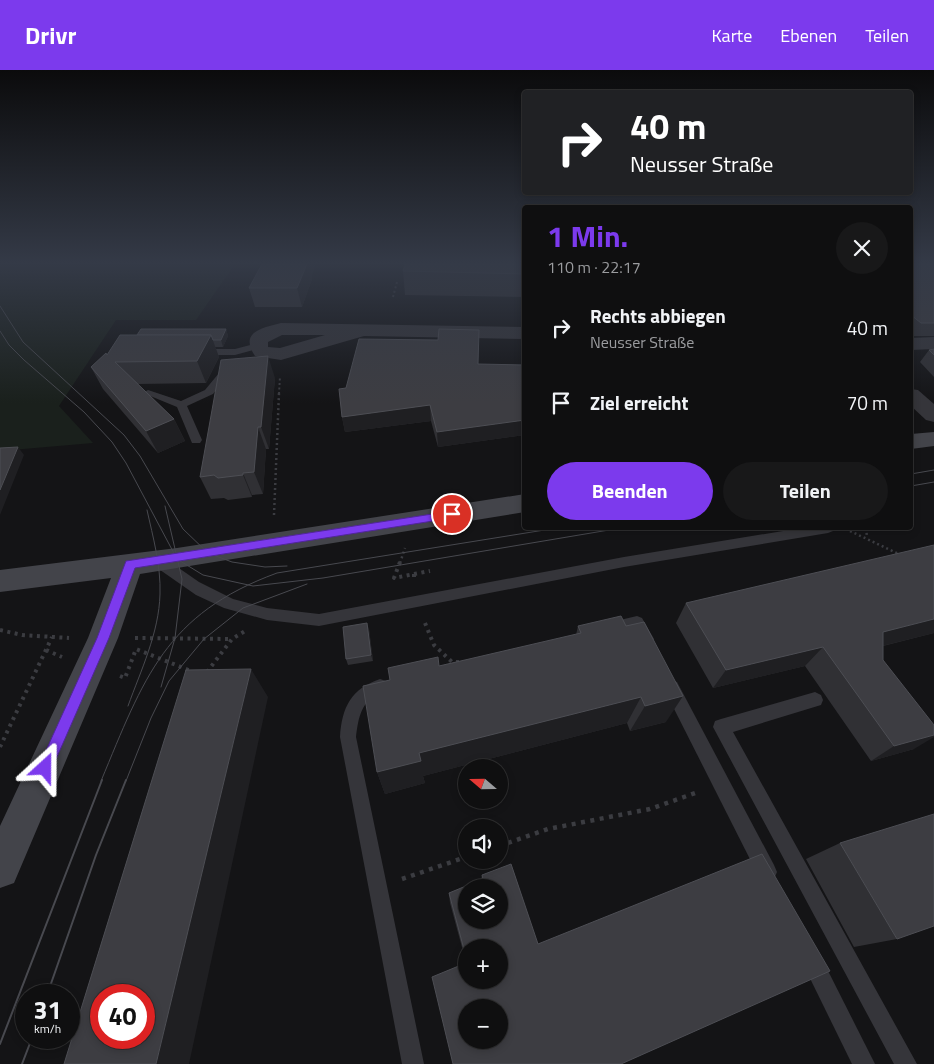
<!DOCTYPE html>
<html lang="de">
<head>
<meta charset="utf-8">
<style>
  body { margin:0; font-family:"Titillium Web",sans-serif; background:#181819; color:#f1f3f6; height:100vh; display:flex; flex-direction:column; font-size:19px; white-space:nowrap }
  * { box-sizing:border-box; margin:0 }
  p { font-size:16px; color:#9b9c9f }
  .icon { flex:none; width:28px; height:28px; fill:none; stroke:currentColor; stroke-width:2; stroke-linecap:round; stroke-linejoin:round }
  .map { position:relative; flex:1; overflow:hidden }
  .details { position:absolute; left:522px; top:135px; width:391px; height:325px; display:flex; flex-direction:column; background:#0f0f10; border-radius:5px; box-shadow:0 2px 8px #0003,0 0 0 1px #2f2f30 }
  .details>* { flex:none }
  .guide { position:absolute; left:522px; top:20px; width:391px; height:105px; border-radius:5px; box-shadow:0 2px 8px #0003,0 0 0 1px #2f2f30; background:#202124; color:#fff; overflow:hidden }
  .needle { width:32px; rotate:290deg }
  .fabs { position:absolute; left:458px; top:689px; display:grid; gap:10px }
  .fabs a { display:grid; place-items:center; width:50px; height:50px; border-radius:50%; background:#0f0f10; box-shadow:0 2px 8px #0003,0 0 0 1px #2f2f30; font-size:25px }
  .speed { position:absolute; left:15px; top:914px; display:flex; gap:10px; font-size:25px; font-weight:700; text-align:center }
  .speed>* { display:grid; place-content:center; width:65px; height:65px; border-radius:50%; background:#0f0f10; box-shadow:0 2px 8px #0003,0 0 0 1px #2f2f30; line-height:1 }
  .speed small { font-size:12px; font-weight:400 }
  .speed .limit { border:8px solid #d22; background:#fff; color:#111 }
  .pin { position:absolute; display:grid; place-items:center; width:42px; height:42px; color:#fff; margin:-21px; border:2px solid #fff; border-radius:50%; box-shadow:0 1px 5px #0007 }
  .me { position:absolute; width:55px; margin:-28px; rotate:24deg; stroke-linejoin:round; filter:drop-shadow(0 0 4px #0008) }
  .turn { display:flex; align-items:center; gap:18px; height:105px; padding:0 25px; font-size:22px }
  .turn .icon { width:65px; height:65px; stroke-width:2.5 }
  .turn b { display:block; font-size:35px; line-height:42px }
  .round { display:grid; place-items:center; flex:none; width:52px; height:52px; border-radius:26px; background:#181819 }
  .head { display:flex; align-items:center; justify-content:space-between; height:85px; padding:0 25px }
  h1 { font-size:30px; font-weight:700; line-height:38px; color:#7c3aed }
  .primary-button { display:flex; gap:10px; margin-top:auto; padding:10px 25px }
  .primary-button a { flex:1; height:58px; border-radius:30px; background:#7c3aed; color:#fff; font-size:20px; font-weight:700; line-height:58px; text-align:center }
  .primary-button a+a { background:#181819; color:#f1f3f6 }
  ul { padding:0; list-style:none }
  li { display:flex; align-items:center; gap:15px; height:75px; padding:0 25px }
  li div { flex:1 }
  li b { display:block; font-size:19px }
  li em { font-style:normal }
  header { display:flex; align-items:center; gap:30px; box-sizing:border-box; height:70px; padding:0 25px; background:#7c3aed; color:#fff }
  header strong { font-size:24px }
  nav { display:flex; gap:28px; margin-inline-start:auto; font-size:18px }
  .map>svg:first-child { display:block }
</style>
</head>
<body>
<header>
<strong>Drivr</strong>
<nav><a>Karte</a><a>Ebenen</a><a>Teilen</a></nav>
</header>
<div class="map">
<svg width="934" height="994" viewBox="0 0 934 994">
  <rect width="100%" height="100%" fill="#141416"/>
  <polygon fill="#1a201c" points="0,194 235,194 196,250 116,250 59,336 93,373 0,381"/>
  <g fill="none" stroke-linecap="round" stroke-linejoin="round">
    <g stroke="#3b3c41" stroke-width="2" stroke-dasharray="2 2.5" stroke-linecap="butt">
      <polyline points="393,227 397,212"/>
      <polyline points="279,324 280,306"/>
    </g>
    <g stroke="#3b3c41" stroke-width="2.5" stroke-dasharray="2 3" stroke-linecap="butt">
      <polyline points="274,445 279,323"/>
      <polyline points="866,458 867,467"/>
      <polyline points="850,461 901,485"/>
      <polyline points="400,493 405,478"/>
    </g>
    <g stroke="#3b3c41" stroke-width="4" stroke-dasharray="3 4.5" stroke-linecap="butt">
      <polyline points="400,492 394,508 414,504 414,508"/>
      <polyline points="414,504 430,501"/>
      <polyline points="425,553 434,575 452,592 460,592"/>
      <polyline points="0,560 22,565 69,568"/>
      <polyline points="135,568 232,569"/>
      <polyline points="46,580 62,587"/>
      <polyline points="207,602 232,569 245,561"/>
      <polyline points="120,606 125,608 136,579 191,601"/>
      <polyline points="0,677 52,567"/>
    </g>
    <g stroke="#3b3c41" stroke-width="4.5" stroke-dasharray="4 5.5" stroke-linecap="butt">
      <polyline points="499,776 548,759 650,739 698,722"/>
      <polyline points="402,809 466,787"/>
    </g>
    <g fill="#35353a" fill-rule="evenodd">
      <polygon points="258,273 261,274 261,278 235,285 200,285 195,282 200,279 235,279"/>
      <polygon points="228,296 233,299 213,324 187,336 202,370 200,373 192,373 177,337 143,323 148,320 181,331 205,320 224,297"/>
      <polygon points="801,458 835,458 833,461 828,463 624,497 319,556 267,550 224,538 196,525 153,495 151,491 153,487 158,486 163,487 199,512 233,529 267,538 319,544 624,487"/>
      <polygon points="637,546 642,548 654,569 651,574 646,576 641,574 633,559 608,564 603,562 601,558 603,554"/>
      <path d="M 380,609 L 386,611 L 388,616 C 385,622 382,622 376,625 C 360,634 358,651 356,667 L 424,994 L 402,994 L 340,667 C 342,637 351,619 380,609 Z"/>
      <polygon points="671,610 677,612 774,795 777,802 774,809 767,812 760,809 663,617 665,612"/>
      <polygon points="815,622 821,625 823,630 821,635 733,662 917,994 894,994 713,657 715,651 721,649"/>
      <polygon points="812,879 819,883 875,994 852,994 801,890 805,883"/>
    </g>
    <g fill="#35353a" fill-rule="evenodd">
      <path d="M 281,253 L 525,257 L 525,269 L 364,266 L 281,290 L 255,286 C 239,262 262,258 281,253 ZM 282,265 L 325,265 L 280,278 L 268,277 L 268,272 Z"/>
      <polygon points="934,267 934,279 911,280 911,268"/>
      <polygon points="911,319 918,320 934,334 934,352 926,350 911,336"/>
    </g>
    <g fill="#43444a" fill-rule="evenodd">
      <polygon points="934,362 934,376 911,379 911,364"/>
      <polygon points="525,424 525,442 140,504 118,568 14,813 0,818 0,756 88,568 111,508 0,522 0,500 177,478"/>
    </g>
    <g stroke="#48494f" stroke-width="1">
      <polyline points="0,236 23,272 124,365 140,386 183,459 208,483 232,492 265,497 287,496"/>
      <polyline points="0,261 9,275 24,290 84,342 112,372 126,393 177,489 203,505 253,516 323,508 621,458"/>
      <polyline points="911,404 934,400"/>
      <polyline points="911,416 934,412"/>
      <polyline points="161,617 175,568 182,509 165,436"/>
      <path d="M 128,636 C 141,600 159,563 160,524 C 161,496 153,467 147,440"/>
      <path d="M 101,711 C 144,608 165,544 277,503 L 557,458"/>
      <polyline points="126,711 151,648 169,611 204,569 243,538 307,514"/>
    </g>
    <g stroke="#48494f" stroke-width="2">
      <polyline points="47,925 96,785 126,710"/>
      <polyline points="0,974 102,710"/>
      <polyline points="22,994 32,968"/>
    </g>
  </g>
  <g fill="#303034">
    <polygon points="525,194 525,227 405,225 403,201"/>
    <polygon points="911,194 934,194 934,266 913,266 911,264"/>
    <polygon points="312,205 312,209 302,237 255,237 249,218"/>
    <polygon points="226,259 228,266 223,277 215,277 219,287 206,313 137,314 174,349 185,371 158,383 103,319 91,297 137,265"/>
    <polygon points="934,277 934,307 920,292 929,280 932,279"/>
    <polygon points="478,294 525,295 525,365 438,377 431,351 345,362 342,347"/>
    <polygon points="275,308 269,379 266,379 263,424 252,425 252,427 228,430 224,428 211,429 200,407"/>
    <polygon points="686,533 934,563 883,576 883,590 914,679 871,691 805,596 713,618 676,553"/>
    <polygon points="578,556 666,652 630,661 627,653 423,706 425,713 385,724 377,702 390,610 439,596 576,565"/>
    <polygon points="369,559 373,591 348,595 346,589"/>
    <polygon points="840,773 897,869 854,877 806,789"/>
    <polygon points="511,794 499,910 466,878 466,892 450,833 449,823 481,810 482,805"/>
  </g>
  <g fill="#1f1f22">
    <polygon points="306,194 316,194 312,205 312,209 302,237 297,218"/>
    <polygon points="226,259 228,266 223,277 221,270"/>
    <polygon points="211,265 219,287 206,313 197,291"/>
    <polygon points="268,286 275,308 269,379 261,357"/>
    <polygon points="430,335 431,351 345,362 342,347"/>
    <polygon points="174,349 185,371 158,383 146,361"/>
    <polygon points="525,350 525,365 438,377 437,362"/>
    <polygon points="258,357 266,379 263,424 254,402"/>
    <polygon points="18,377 24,385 0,445 0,420"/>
    <polygon points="243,403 252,425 252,427 243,405"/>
    <polygon points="934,549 934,563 862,581 883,562"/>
    <polygon points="367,553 369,559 373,591 371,585"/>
    <polygon points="823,577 805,596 713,618 726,600"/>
    <polygon points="251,599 268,627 189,994 156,994"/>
    <polygon points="683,626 666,652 630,661 645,636"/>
    <polygon points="641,627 627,653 423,706 425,713 385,724 377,702 419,683"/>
    <polygon points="934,665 934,667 914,679 871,691 894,676"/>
  </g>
  <g fill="#3d3d42" stroke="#4d4e54" fill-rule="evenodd">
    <polygon points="262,194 307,194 297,218 249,218"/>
    <polygon points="405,194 525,194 525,204 403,201"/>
    <polygon points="911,194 934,194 934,253 921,253 911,245"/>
    <polygon points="141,259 226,259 221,270 213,270 211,265 137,265"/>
    <polygon points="439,259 479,260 478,294 525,295 525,350 437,362 430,335 342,347 339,319 346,318 359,269 438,270"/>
    <polygon points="120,265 211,265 197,291 115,292 174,349 146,361 91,297 106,283 107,285"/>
    <polygon points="934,279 934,285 929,280"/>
    <polygon points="268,286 261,357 258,357 254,402 243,403 243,405 218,408 214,405 200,407 221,290"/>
    <polygon points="18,377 0,420 0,378"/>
    <polygon points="934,475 934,549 883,562 883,590 934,655 934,665 894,676 823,577 726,600 686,533"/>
    <polygon points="621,546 626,556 644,552 683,626 645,636 641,627 419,683 421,691 377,702 363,616 390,610 388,598 438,587 439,596 581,563 578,556"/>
    <polygon points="367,553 371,585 346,589 343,557"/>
    <path d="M 251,599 L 156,994 L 64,994 L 186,600 ZM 101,925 L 144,925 L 144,968 L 101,968 Z"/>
    <polygon points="934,744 934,856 897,869 840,773"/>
    <path d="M 762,784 L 830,901 L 621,994 L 453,994 L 432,907 L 466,893 L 466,910 L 499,910 L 499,878 L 466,878 L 466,887 L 449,823 L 483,809 L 482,805 L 511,794 L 538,874 ZM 466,818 L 499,818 L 499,850 L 466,850 ZM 466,938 L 499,938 L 499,970 L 466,970 Z"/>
  </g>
  <linearGradient id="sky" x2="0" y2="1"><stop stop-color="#0b0b0c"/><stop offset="0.58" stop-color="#343a47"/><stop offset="1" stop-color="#343a47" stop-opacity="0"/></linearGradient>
  <rect width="934" height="333" fill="url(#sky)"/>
  <polygon fill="#7c3aed" stroke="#51269a" points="452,441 457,444 452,448 135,498 109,568 50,703 45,705 40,703 38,698 97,568 126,491"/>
</svg>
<div class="fabs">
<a><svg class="needle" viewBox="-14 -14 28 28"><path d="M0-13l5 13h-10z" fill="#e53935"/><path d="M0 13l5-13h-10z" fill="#9b9c9f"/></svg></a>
<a><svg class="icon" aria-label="sound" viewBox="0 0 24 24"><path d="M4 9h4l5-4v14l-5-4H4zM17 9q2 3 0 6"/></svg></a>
<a><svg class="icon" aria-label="layers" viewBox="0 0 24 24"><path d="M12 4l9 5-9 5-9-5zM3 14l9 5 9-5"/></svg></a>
<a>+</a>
<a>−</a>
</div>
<div class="speed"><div>31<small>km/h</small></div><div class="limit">40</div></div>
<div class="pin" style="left:452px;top:444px;background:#d93025"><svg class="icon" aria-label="arrive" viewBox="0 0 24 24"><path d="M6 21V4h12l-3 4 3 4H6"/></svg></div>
<svg class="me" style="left:45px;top:698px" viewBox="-20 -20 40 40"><path d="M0-17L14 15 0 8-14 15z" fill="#7c3aed" stroke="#fff" stroke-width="4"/></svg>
<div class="guide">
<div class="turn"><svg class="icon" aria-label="right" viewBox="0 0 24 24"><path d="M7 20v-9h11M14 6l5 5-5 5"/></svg><div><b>40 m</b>Neusser Straße</div></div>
</div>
<section class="details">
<div class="head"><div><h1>1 Min.</h1><p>110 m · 22:17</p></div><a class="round"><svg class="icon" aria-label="close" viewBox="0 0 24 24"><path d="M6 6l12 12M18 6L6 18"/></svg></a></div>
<ul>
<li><svg class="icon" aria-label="right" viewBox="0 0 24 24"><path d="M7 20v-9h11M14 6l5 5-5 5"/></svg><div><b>Rechts abbiegen</b><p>Neusser Straße</p></div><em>40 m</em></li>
<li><svg class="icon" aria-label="arrive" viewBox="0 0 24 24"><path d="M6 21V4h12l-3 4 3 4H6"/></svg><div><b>Ziel erreicht</b></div><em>70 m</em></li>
</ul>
<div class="primary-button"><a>Beenden</a><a>Teilen</a></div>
</section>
</div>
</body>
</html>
